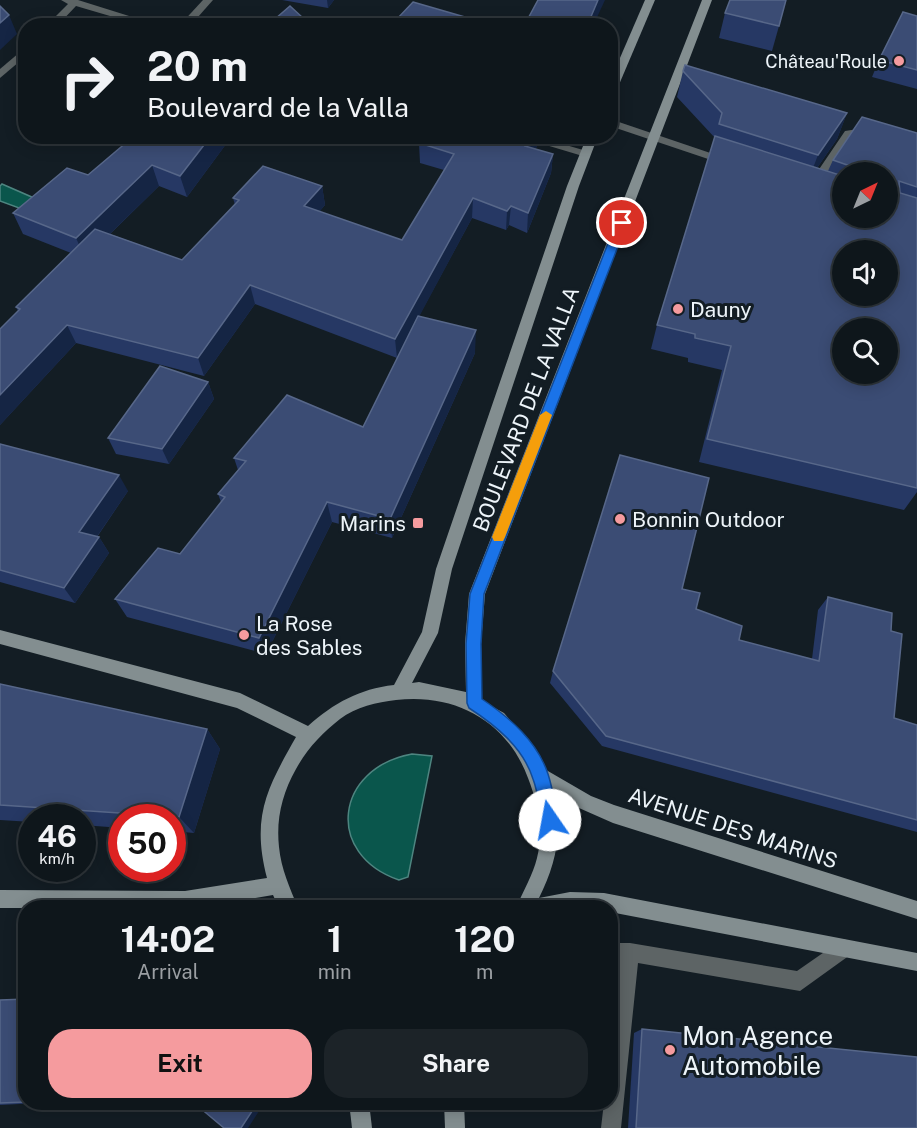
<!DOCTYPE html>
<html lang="en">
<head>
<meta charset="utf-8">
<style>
  body { margin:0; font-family:"Public Sans",sans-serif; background:#1c2328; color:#f1f3f6; height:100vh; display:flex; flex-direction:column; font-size:22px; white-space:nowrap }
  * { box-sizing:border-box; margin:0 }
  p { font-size:20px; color:#9b9fa3 }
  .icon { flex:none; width:33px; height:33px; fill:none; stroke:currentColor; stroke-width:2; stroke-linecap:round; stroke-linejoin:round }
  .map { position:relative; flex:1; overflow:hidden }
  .drawer { position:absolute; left:18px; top:900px; width:600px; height:210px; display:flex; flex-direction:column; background:#0e161b; border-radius:24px; box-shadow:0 3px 15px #0003,0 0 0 2px #2e353a }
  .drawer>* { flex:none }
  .guide { position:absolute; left:18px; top:18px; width:600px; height:126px; border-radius:24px; box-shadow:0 3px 15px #0003,0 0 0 2px #2e353a; background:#0e161b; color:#f1f3f6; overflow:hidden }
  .needle { width:39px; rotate:43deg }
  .buttons { position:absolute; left:832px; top:162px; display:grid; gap:12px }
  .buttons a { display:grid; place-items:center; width:66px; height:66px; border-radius:50%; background:#0e161b; box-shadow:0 3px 15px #0003,0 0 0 2px #2e353a; font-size:30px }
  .speed { position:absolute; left:18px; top:804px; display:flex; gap:12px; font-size:30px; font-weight:700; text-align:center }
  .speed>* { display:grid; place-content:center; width:78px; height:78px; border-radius:50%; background:#0e161b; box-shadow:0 3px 15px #0003,0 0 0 2px #2e353a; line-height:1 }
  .speed small { font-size:15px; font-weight:400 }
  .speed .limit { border:9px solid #d22; background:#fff; color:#111 }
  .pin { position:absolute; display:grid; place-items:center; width:51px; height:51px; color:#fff; margin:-26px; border:3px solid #fff; border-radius:50%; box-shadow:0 2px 6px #0007 }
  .me { position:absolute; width:66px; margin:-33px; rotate:348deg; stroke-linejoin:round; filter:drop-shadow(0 0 4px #0008) }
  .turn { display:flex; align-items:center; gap:21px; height:126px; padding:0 30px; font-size:27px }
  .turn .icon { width:78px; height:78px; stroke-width:2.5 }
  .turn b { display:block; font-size:42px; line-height:51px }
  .eta { display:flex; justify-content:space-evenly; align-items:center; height:102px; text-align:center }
  .eta b { font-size:36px; font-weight:700; line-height:42px }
  .action { display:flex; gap:12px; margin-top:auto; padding:12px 30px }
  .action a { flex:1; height:69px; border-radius:24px; background:#f59b9e; color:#111; font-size:24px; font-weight:700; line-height:69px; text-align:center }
  .action a+a { background:#1c2328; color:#f1f3f6 }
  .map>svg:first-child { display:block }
</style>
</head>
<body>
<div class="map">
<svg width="917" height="1128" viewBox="0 0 917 1128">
  <rect width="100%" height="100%" fill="#131d24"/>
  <g fill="#0a564c" stroke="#4e8580" stroke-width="1.5">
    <polygon points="2,184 34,198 19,208 0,201 0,186"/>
    <path d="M 412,754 L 432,756 L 408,877 L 399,880 C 324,854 335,768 412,754 Z"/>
  </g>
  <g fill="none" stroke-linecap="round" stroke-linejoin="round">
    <g fill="#5d6465" fill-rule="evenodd">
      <polygon points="871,127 875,128 875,132 853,136 817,190 809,190 807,187 845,131"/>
      <polygon points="843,939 850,941 852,948 850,955 800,991 638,963 621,1128 601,1128 604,1102 610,1102 610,1041 620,961 610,961 610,943 630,943 797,971"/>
    </g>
    <g fill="#5d6465" fill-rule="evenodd">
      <polygon points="61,0 78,0 161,26 144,26 76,6 57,26 46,26 68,4"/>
      <polygon points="203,0 213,0 190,26 179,26"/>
      <polygon points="26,47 26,56 0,78 0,69"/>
      <polygon points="610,119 731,160 733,162 731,164 723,164 610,126"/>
      <polygon points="516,136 535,136 590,152 591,154 586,157"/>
    </g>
    <g fill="#838e90" fill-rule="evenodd">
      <polygon points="645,0 655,0 615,94 610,97 610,81"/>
      <path d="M 702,0 L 712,0 L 485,594 L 481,644 L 482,701 L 504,713 L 533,747 L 541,767 L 591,796 L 614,805 L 917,901 L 917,919 L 613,823 L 579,808 L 551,791 C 565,827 556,864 539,898 L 570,892 L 604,893 L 917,953 L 917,971 L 610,912 L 610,908 L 516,908 C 523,891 533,875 537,858 C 544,830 538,804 528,778 C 507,721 455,693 396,700 C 377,702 356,707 340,719 C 322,733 307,749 296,769 C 282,794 276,819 279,847 C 281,869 290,888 298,908 L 279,908 L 273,895 L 195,908 L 0,908 L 0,890 L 185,891 L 267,878 C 251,817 267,788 296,737 L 237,708 L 0,644 L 0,630 L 240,693 L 308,726 C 334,703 359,689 394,685 L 422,632 L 436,569 L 567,186 L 587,136 L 598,136 L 579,186 L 452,569 L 438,633 L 412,683 L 419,682 L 466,692 L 465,644 L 469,594 Z"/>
      <polygon points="349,1102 369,1102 372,1128 352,1128"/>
      <polygon points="444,1102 464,1102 465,1128 445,1128"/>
    </g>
  </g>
  <g fill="#263864" fill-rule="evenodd">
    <polygon points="282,0 334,0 328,8"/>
    <polygon points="725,13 779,26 772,51 719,38"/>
    <polygon points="917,16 917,89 872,77 879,60"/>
    <path d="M 683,71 L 847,113 L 837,139 L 817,168 L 828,171 L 833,160 L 917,133 L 917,492 L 904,510 L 699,462 L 722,370 L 688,362 L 688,358 L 651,349 L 657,325 L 715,138 L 677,97 ZM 843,172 L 888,172 L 843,218 Z"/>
    <polygon points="134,136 232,136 187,197 159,186 110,234 182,260 235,205 233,198 322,186 325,205 319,212 402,240 444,170 420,163 419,143 539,136 538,145 535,149 553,154 551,173 527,233 509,225 506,230 472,218 419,316 475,353 392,538 332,522 266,654 127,617 115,599 180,554 221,502 218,494 238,470 234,458 363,427 406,340 397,358 255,304 204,376 76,343 0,425 0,329 18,311 16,307 71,253 23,234 13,213 88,175"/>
    <polygon points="208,382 214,399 169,464 116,454 108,438"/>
    <polygon points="0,444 128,491 97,537 99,537 109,553 75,603 0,582"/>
    <polygon points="682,589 696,609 739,640 812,659 818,610 828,597 891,631 894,718 917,725 917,832 602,746 550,683 553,671"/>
    <polygon points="0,684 207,729 220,749 194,833 172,831 172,818 122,818 122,828 82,825 82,818 32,818 32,822 0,820"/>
    <polygon points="0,1000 26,1102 60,1102 0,1105"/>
    <polygon points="642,1029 917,1128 628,1128 634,1033"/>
  </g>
  <g fill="#152544">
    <polygon points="327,0 334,0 328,8"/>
    <polygon points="598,0 605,0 593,26 587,26"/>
    <polygon points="9,15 17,34 0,50 0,23"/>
    <polygon points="302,17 304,26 296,26"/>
    <polygon points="847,113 837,139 808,181 818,155"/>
    <polygon points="211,136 232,136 187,197 180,176"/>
    <polygon points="532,136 539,136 538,145 524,165 525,146"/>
    <polygon points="553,154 551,173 527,233 528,213"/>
    <polygon points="152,165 159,186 85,258 76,238"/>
    <polygon points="322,186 325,205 307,226 304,206"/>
    <polygon points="473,198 472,218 397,358 395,339"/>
    <polygon points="511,206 509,225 506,230 507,211"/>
    <polygon points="250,285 255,304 204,376 198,358"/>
    <polygon points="67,325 76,343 0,425 0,395"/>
    <polygon points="476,330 475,353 392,538 390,519"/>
    <polygon points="208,382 214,399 169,464 162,449"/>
    <polygon points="119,475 128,491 89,548 79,532"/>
    <polygon points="327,502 332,522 266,654 259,638"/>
    <polygon points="99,537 109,553 75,603 64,588"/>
    <polygon points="207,729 220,749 194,833 179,817"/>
    <polygon points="258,1102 265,1102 248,1128 241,1128"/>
  </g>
  <g fill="#3b4c74" stroke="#576789" stroke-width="1.5" fill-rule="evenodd">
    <polygon points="538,0 598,0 587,26 524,26"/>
    <polygon points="730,0 786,0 779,26 725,13"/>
    <polygon points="413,2 496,26 396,26 396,20"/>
    <polygon points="0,6 9,15 0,23"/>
    <polygon points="290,6 302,17 296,26 267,26"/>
    <polygon points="903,12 917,16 917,70 879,60"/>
    <polygon points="159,21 176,26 158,26"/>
    <polygon points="685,65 847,113 818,155 719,124 722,113 683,71"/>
    <path d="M 862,117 L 917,133 L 917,187 L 899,181 L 900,193 L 917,198 L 917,488 L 707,439 L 731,346 L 695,338 L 695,334 L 657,325 L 715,136 L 843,176 L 843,218 L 888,218 L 888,172 L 856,172 L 856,168 L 833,160 ZM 843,250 L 888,250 L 888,296 L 843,296 ZM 843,328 L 888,328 L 888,374 L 843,374 Z"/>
    <polygon points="134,136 211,136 180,176 152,165 76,238 13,213 67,168 88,175"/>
    <polygon points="425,136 532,136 525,146 553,154 528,213 511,206 507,211 473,198 395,339 250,285 198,358 67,325 0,395 0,329 20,309 16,307 95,229 182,260 239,200 233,198 263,166 322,186 304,206 402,240 454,154 419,143"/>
    <polygon points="418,316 476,330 390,519 327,502 259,638 115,599 158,548 180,554 225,497 218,494 246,461 234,458 287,395 363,427"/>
    <polygon points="160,366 208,382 162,449 108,438"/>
    <polygon points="0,444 119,475 79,532 99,537 64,588 0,570"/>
    <polygon points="620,455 709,478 682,589 700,593 696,609 742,626 739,640 819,661 828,597 892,613 891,631 902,634 894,718 917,725 917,820 606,736 553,671"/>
    <polygon points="0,684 207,729 179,817 0,805"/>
    <polygon points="26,999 26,1102 0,1103 0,1000"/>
    <polygon points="642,1029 917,1057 917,1128 636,1128"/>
    <polygon points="193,1102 258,1102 241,1128 224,1128"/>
  </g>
  <path fill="#1a73e8" stroke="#114b97" stroke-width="1.5" d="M 622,219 L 627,223 L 484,594 L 481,644 L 482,699 C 510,718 537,741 548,774 C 553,789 555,805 558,820 L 555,825 L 550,828 L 544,825 L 542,820 C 539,806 538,792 533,779 C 523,747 495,725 469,708 L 467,703 L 466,644 L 470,594 L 616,223 Z"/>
  <polygon fill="#f59e0b" points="546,411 552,415 505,537 503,541 494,541 492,537 540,415"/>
  <g fill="#f59b9e" stroke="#131d24" stroke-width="2">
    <circle cx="899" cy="61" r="6"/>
    <circle cx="678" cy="309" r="6"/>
    <circle cx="620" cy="519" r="6"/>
    <rect x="412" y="517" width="12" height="12" rx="3"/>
    <circle cx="244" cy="635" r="6"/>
    <circle cx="670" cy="1050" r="6"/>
  </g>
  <g text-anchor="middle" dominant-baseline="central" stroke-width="6" stroke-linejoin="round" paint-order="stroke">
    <g font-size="18" fill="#edf4f9" stroke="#131d24" text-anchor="end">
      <text x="887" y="61">Château'Roule</text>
    </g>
    <g font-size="21" fill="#edf4f9" stroke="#131d24" text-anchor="start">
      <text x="690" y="309">Dauny</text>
      <text x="632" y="519">Bonnin Outdoor</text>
      <text x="406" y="523" text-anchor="end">Marins</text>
      <text x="256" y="623">La Rose<tspan x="256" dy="24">des Sables</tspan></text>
    </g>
    <g font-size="21" fill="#edf4f9" stroke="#131d24">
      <text transform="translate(526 409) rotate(-69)">BOULEVARD DE LA VALLA</text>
      <text transform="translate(733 828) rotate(18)">AVENUE DES MARINS</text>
    </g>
    <g font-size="26" fill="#edf4f9" stroke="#131d24" text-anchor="start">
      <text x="682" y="1035">Mon Agence<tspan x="682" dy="30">Automobile</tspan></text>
    </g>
  </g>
</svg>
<div class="buttons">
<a><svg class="needle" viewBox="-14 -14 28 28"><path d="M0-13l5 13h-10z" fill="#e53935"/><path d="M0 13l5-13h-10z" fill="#9b9fa3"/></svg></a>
<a><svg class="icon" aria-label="sound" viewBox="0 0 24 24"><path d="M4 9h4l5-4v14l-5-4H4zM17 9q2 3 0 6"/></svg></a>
<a><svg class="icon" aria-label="search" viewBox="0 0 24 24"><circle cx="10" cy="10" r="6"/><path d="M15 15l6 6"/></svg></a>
</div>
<div class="speed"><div>46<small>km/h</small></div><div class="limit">50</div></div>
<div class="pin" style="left:622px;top:223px;background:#d93025"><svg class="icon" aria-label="arrive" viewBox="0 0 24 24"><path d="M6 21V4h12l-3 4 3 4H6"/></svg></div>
<svg class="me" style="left:550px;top:820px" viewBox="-20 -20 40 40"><circle r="19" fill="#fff"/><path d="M0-13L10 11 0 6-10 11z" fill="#1a73e8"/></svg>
<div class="guide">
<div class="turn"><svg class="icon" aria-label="right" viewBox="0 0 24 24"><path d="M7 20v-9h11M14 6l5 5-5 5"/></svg><div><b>20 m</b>Boulevard de la Valla</div></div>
</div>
<section class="drawer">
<div class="eta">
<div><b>14:02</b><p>Arrival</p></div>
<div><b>1</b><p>min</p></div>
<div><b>120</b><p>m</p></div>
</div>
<div class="action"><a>Exit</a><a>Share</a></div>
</section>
</div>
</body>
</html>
